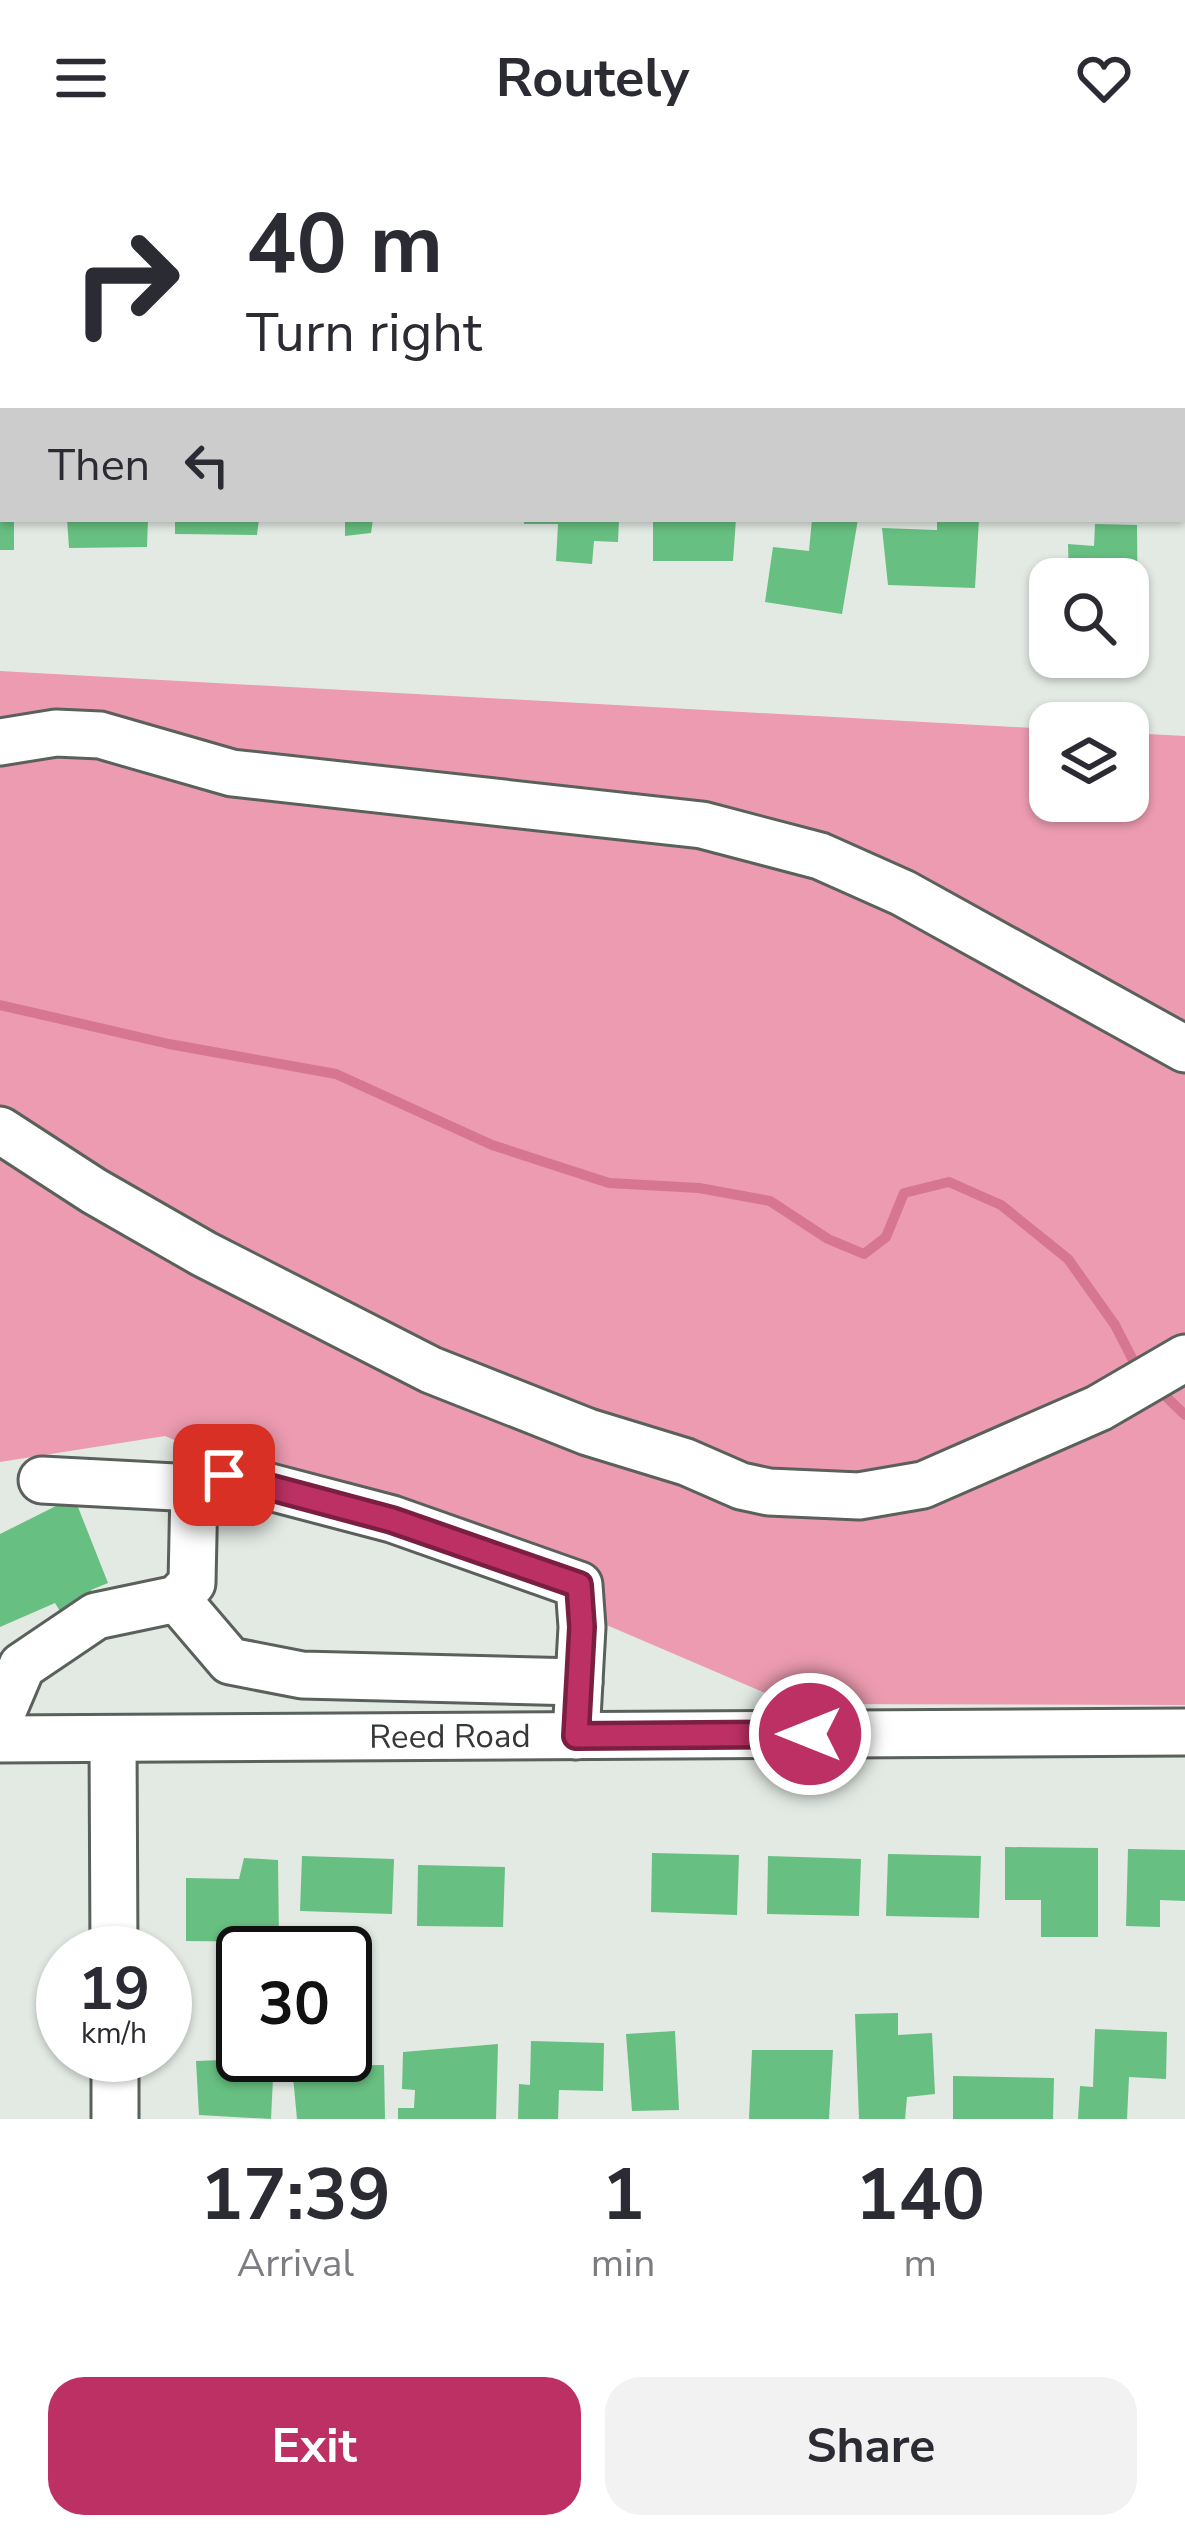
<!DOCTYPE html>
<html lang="en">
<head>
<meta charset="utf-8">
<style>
  body { margin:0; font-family:"Nunito Sans",sans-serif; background:#f2f2f3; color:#2b2b33; height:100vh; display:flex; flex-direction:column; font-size:45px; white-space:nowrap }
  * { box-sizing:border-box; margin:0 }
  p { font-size:39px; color:#7c7c81 }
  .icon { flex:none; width:66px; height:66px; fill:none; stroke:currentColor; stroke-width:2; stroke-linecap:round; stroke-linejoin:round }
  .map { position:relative; height:1963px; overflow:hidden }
  .details { display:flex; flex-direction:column; background:#fff; flex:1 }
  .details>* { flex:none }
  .hud { position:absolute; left:0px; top:0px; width:1185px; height:366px; box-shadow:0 3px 9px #0004; background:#fff; color:#2b2b33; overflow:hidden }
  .fabs { position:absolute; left:1029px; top:402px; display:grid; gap:24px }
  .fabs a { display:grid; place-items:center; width:120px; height:120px; border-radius:24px; background:#fff; box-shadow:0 3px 9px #0004; font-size:60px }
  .speed { position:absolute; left:36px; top:1770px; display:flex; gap:24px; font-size:60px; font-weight:700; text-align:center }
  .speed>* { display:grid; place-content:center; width:156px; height:156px; border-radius:50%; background:#fff; box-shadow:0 3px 9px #0004; line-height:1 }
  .speed small { font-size:30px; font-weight:400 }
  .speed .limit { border:6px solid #111; border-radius:18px; background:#fff; color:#111 }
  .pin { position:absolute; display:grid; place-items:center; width:102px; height:102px; color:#fff; margin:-51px; border-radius:24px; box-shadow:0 6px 18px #0006 }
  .me { position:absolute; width:132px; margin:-66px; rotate:270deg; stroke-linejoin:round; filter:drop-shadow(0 0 9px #0008) }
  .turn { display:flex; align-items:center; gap:42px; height:252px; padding:0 48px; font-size:54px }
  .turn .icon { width:156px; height:156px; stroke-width:2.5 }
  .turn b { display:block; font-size:84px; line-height:102px }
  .then { display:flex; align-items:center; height:114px; padding:0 48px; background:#0003; gap:24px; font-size:45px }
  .eta { display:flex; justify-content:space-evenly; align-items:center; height:204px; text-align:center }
  .eta b { font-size:72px; font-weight:700; line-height:84px }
  .button { display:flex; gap:24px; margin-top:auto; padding:24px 48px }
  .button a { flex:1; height:138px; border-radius:36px; background:#bc3064; color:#fff; font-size:48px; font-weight:700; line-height:138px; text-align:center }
  .button a+a { background:#f2f2f3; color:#2b2b33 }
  header { display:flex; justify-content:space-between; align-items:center; height:156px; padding:0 48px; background:#fff; font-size:54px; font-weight:700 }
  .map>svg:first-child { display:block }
</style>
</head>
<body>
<header><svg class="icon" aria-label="menu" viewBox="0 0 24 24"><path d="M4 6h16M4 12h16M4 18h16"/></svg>Routely<svg class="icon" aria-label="heart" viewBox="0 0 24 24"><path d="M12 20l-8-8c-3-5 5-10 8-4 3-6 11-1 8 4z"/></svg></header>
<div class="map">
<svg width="1185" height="1963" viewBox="0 0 1185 1963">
  <rect width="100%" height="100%" fill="#e3eae4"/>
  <polygon fill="#ec9bb0" points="0,515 1050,573 1050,645 1128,645 1128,577 1185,580 1185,1549 791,1548 165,1280 0,1306"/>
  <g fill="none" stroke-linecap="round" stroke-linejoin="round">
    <g stroke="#d67691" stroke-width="10">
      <polyline points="0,849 169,888 336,918 492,989 609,1027 699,1032 770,1045 828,1083 864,1098 886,1081 904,1037 949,1026 1001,1049 1068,1103 1115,1169 1139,1216"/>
      <polyline points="1157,1232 1185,1259"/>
    </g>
  </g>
  <g fill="#67bf81">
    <rect x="0" y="363" width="14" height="31"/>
    <polygon points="67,363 148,363 147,391 69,392"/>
    <polygon points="175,363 259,363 257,379 175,378"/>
    <polygon points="345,363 373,363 371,377 345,380"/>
    <polygon points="524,363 619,363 618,386 594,385 592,408 556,405 558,368 524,368"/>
    <polygon points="653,363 736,363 733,405 653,405"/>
    <polygon points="812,363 858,363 842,458 765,446 773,391 809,395"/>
    <polygon points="937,363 979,363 975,432 888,429 882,372 937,374"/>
    <polygon points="1095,368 1137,369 1138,482 1128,482 1128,423 1069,423 1068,388 1094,390"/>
    <polygon points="74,1341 108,1427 91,1434 93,1449 63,1460 55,1447 0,1471 0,1378"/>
    <polygon points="1005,1691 1098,1692 1098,1781 1041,1781 1041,1744 1005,1744"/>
    <polygon points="1128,1693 1185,1694 1185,1745 1160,1744 1160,1771 1126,1770"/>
    <polygon points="652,1697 739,1699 737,1759 651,1756"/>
    <polygon points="888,1698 981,1700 979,1762 886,1760"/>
    <polygon points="302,1700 394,1703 392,1758 300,1755"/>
    <polygon points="768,1700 861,1703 859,1760 767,1758"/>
    <polygon points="244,1702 278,1704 279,1786 186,1785 186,1722 239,1723"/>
    <polygon points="418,1709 505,1711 503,1771 417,1770"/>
    <polygon points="898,1857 898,1879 932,1877 935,1938 907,1941 905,1963 859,1963 855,1858"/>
    <polygon points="1095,1873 1167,1876 1166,1923 1129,1921 1127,1963 1078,1963 1080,1930 1093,1931"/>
    <polygon points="675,1875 679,1954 632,1955 626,1878"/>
    <polygon points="531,1885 604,1887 603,1935 559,1934 558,1963 518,1963 519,1928 530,1929"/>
    <polygon points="498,1888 496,1963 398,1963 398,1952 414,1952 415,1934 402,1933 403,1896"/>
    <polygon points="752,1894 833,1894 829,1963 749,1963"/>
    <polygon points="274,1902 271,1963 199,1959 196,1905"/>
    <polygon points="384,1909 385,1963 297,1963 292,1910"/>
    <polygon points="953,1920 1054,1922 1053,1963 953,1963"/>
  </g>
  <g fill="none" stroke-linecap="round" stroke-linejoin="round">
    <defs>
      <g id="minor">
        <polyline points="0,216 3,216"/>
        <polyline points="1182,252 1185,252"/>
        <polyline points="0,586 56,577 100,579 232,617 702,669 820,700 903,737 1185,893"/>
        <polyline points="0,974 94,1035 204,1098 431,1214 588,1276 686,1306 741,1330 769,1336 859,1340 923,1329 1099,1252 1185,1202"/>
        <polyline points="42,1324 194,1332"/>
        <polyline points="177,1443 230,1505 302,1519 579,1526"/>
        <polyline points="0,1562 22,1510 96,1460 177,1443 192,1427 194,1332 224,1319 392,1363 579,1429 582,1471 576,1580"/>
        <path id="s1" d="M 0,1583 L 1185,1576"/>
        <polyline points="113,1583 114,1797"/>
        <polyline points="115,1899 115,1963"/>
      </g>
    </defs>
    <use href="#minor" stroke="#5a605b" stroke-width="51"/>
    <use href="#minor" stroke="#fff" stroke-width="45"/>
  </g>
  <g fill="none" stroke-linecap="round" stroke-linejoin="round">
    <defs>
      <polyline id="route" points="224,1319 392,1364 579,1429 582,1471 576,1580 810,1578"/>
    </defs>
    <use href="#route" stroke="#7a1f41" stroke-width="30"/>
    <use href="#route" stroke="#bc3064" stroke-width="21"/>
  </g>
  <g text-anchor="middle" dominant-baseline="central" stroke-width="10" stroke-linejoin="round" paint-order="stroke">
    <g font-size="33" fill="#353836" stroke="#f0f7f1">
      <text stroke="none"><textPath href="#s1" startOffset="450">Reed Road</textPath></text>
    </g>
  </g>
</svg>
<div class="fabs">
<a><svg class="icon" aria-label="search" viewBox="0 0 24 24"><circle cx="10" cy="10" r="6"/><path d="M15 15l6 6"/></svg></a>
<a><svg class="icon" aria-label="layers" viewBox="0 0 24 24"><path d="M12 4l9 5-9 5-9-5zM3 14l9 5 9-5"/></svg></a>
</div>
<div class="speed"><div>19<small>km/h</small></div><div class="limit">30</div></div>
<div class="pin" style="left:224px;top:1319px;background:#d93025"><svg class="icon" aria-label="arrive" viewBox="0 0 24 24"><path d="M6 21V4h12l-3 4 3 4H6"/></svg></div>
<svg class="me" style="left:810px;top:1578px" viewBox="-20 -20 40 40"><circle r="17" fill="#bc3064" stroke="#fff" stroke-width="3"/><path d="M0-11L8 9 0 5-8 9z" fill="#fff"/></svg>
<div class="hud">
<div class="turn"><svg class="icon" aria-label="right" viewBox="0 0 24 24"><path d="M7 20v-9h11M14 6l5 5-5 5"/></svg><div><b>40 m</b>Turn right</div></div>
<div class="then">Then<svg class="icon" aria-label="left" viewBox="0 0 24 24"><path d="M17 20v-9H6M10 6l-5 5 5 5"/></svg></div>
</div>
</div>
<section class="details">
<div class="eta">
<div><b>17:39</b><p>Arrival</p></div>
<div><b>1</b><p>min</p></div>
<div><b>140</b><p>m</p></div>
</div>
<div class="button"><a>Exit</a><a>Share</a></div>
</section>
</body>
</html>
